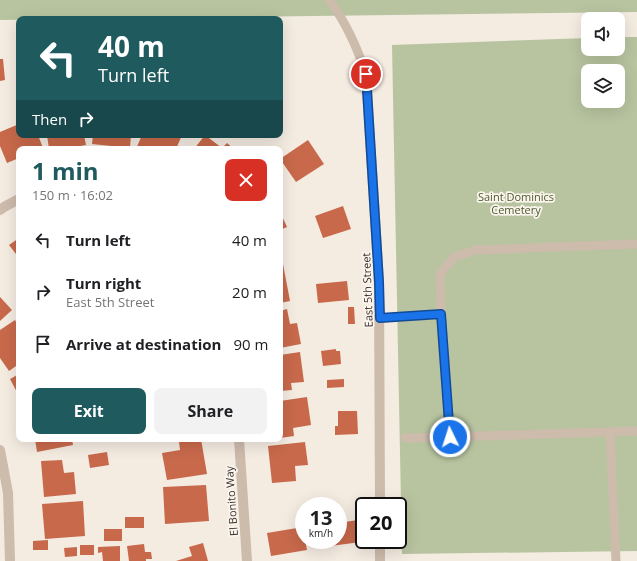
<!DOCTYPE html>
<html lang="en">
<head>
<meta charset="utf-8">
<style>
  body { margin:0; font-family:"Open Sans",sans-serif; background:#f2f2f2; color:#202124; height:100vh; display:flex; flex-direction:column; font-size:15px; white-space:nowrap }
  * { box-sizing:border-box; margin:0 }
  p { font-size:13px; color:#757577 }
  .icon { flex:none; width:22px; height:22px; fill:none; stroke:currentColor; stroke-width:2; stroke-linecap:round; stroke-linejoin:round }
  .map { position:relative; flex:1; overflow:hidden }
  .details { position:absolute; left:16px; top:146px; width:267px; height:296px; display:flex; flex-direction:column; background:#fff; border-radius:8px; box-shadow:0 4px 16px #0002 }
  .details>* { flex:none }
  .top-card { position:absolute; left:16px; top:16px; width:267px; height:122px; border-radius:8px; box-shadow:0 4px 16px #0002; background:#1f5a5e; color:#fff; overflow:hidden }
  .buttons { position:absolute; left:581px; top:12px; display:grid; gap:8px }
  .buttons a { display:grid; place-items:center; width:44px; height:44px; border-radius:8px; background:#fff; box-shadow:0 4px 16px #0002; font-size:20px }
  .speed { position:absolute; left:295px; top:497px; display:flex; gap:8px; font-size:20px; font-weight:700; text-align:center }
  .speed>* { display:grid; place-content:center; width:52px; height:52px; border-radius:50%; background:#fff; box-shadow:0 4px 16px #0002; line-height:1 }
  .speed small { font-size:10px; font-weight:400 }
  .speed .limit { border:2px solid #111; border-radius:6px; background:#fff; color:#111 }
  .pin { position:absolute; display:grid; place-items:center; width:34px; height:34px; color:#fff; margin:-17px; border:2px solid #fff; border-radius:50%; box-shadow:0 1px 4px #0007 }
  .me { position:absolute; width:44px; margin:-22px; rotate:356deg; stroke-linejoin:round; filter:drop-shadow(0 0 3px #0008) }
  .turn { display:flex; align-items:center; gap:14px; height:84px; padding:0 16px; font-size:18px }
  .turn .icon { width:52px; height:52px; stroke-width:2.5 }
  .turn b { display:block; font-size:28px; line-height:34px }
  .then { display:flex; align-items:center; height:38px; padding:0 16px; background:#0003; gap:8px; font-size:15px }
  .round { display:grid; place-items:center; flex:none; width:42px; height:42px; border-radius:8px; background:#f2f2f2 }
  .overview { display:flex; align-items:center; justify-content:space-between; height:68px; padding:0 16px }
  h1 { font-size:24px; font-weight:700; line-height:30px; color:#1f5a5e }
  .action { display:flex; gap:8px; margin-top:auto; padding:8px 16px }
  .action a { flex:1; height:46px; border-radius:8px; background:#1f5a5e; color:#fff; font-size:16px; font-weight:700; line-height:46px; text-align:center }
  .action a+a { background:#f2f2f2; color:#202124 }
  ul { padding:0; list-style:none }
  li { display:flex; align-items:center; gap:12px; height:52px; padding:0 16px }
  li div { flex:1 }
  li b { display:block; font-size:15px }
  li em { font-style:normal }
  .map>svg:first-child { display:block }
</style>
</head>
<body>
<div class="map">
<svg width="637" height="561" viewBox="0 0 637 561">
  <rect width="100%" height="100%" fill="#f4ebe1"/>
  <g fill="#b8c4a0" fill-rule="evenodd">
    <polygon points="0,0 637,0 637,12 0,20"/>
    <path d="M 618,37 L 637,37 L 637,551 L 402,554 L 392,45 L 588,38 L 588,49 L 618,49 ZM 588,71 L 618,71 L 618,101 L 588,101 Z"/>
  </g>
  <g fill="#c8694b">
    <polygon points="0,59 3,59 5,80 0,81"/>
    <polygon points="19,124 19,135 38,135 43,148 41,149 19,149 19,158 7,163 0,146 0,132"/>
    <polygon points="47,135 84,135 86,145 63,149 49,149"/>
    <polygon points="93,135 131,135 130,148 92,144"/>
    <polygon points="142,135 182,135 176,149 136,149"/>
    <polygon points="205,135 222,148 227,143 234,149 194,149"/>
    <polygon points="308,140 324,164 296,182 280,159"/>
    <polygon points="343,206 351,229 323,238 315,216"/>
    <polygon points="280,212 287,227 280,230"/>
    <polygon points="19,238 19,258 9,245"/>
    <polygon points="283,264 290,301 280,303 280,265"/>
    <polygon points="347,281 349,300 318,303 316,284"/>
    <polygon points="0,297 12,310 0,321"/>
    <polygon points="348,307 354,307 355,324 348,324"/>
    <polygon points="287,309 290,324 297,323 301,344 280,348 280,311"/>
    <polygon points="15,320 19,327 19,364 9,371 0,358 0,330"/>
    <polygon points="336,349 336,351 340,351 341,364 323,366 321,351"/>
    <polygon points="300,352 304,382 291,383 292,390 280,391 280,355"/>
    <polygon points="19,374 19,396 10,379"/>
    <polygon points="344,379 344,387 327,388 327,380"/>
    <polygon points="307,397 311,425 293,428 294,436 280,438 280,401"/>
    <polygon points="338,411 357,411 358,434 335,435 335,426 338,426"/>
    <polygon points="35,439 72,439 73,445 37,452"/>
    <polygon points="201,439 207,474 167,480 162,453 180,450 179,442"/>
    <polygon points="305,442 308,465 295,466 296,481 272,483 268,446"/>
    <polygon points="107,452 109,465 90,468 88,455"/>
    <polygon points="62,460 64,473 74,472 76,494 44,497 41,461"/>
    <polygon points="206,485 209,521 165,524 163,487"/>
    <polygon points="83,501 85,536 45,539 42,504"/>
    <polygon points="329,504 329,506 319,506 319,505"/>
    <rect x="125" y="517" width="19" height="11"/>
    <polygon points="358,520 361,542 315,548 314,540 338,540 338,523"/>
    <polygon points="303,527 304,540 305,540 307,550 271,556 267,533"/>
    <rect x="104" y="529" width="18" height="12"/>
    <polygon points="48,540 48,550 33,550 33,541"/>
    <polygon points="203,543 208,561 176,561 192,556 189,547"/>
    <polygon points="144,544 145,552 151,552 152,559 146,559 146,561 129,561 127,546"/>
    <rect x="80" y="545" width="14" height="10"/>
    <polygon points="120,546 120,561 103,561 102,552 98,553 98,547"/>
    <polygon points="77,547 77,556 65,557 64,548"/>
  </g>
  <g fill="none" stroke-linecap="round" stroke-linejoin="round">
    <g stroke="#cdbbac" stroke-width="9">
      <path d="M 329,0 C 346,22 357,47 366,74"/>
      <polyline points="637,244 476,250 454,257 440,274 441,314 450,437 637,431"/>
      <polyline points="380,318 441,314"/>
      <polyline points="610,432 616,561"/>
      <polyline points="405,438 450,437"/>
    </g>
    <g stroke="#cdbbac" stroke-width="10">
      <polyline points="366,74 379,282 380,506"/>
      <polyline points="0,210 4,207 19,199"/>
      <polyline points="239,439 247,561"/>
      <polyline points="0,450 8,493 10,561"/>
      <polyline points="380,540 380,561"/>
    </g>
  </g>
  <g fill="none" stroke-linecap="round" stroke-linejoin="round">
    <defs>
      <polyline id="route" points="366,74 379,282 380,318 441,314 450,437"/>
    </defs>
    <use href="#route" stroke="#114b97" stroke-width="10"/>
    <use href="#route" stroke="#1a73e8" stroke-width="7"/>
  </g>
  <g text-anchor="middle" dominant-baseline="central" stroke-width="3.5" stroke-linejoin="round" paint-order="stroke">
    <g font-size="11" fill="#4a5a2e" stroke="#fbf5ee">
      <text x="516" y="196">Saint Dominics<tspan x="516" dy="13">Cemetery</tspan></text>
    </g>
    <g font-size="11" fill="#3b302b" stroke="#fbf5ee">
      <text transform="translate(367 290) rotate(-92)">East 5th Street</text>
      <text transform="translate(231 501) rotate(-94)">El Bonito Way</text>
    </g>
  </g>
</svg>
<div class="buttons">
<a><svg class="icon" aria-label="sound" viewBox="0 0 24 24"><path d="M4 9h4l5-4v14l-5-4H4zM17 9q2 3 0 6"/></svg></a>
<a><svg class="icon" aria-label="layers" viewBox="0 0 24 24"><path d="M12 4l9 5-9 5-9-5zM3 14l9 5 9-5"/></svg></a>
</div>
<div class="speed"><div>13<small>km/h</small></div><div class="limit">20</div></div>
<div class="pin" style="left:366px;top:74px;background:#d93025"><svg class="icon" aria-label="arrive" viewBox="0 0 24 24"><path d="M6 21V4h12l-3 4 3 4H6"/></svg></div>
<svg class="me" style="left:450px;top:437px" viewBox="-20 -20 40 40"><circle r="17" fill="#1a73e8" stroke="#fff" stroke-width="3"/><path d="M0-11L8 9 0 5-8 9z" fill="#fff"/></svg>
<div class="top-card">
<div class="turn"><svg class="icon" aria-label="left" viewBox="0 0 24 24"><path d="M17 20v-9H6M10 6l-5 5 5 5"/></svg><div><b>40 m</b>Turn left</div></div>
<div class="then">Then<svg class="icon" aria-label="right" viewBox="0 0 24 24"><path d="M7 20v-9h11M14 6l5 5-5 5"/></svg></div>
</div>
<section class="details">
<div class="overview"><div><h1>1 min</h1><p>150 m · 16:02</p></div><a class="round" style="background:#d93025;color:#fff"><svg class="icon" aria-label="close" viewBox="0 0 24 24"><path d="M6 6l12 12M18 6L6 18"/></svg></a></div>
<ul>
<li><svg class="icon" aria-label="left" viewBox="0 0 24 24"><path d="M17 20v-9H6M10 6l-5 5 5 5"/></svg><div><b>Turn left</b></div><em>40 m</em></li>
<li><svg class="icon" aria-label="right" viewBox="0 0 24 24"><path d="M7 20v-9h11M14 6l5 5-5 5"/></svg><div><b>Turn right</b><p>East 5th Street</p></div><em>20 m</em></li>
<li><svg class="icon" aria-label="arrive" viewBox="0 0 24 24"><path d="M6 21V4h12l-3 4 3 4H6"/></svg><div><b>Arrive at destination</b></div><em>90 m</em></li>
</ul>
<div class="action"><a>Exit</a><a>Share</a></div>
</section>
</div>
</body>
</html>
